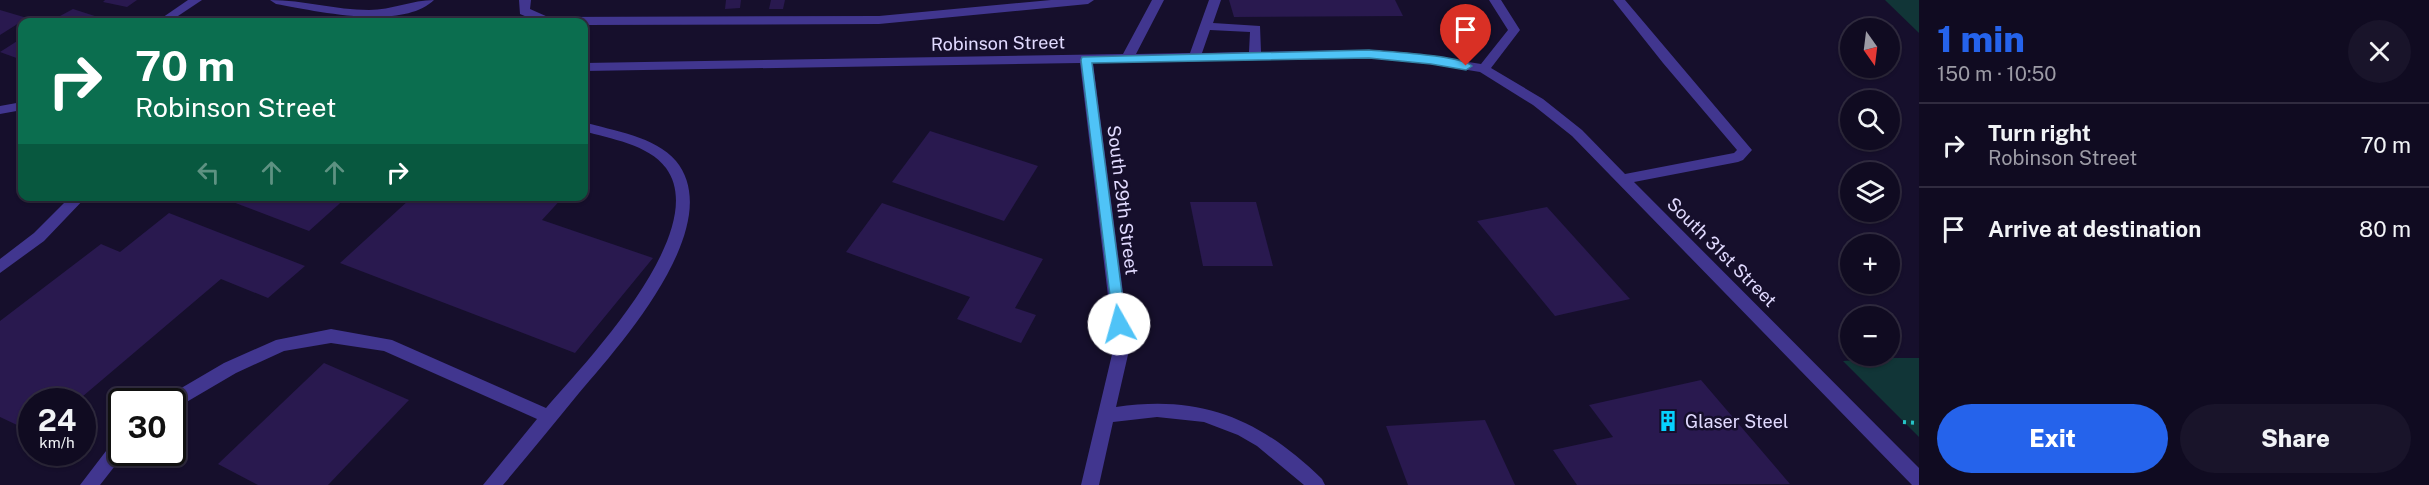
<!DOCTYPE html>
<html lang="en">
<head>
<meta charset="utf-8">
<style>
  body { margin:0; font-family:"Public Sans",sans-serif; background:#19142a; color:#f1f3f6; height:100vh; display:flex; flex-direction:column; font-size:22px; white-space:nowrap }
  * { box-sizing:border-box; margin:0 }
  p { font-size:20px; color:#9c9ba5 }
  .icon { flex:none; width:33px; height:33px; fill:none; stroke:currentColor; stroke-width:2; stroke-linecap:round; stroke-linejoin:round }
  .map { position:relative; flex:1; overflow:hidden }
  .panel { display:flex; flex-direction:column; background:#100b21; width:510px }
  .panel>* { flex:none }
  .hud { position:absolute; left:18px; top:18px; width:570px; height:183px; border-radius:12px; box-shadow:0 2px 4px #0004,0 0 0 2px #302b3f; background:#0b6e4f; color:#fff; overflow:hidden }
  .needle { width:39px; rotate:166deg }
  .buttons { position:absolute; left:1840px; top:18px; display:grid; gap:12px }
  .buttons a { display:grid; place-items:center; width:60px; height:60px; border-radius:50%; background:#100b21; box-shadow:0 2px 4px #0004,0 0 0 2px #302b3f; font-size:30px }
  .speed { position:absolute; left:18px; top:388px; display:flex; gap:12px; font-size:30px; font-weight:700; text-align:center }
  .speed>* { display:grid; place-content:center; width:78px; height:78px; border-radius:50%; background:#100b21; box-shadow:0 2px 4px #0004,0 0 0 2px #302b3f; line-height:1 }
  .speed small { font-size:15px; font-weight:400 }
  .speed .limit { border:3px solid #111; border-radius:9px; background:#fff; color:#111 }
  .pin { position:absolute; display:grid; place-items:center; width:51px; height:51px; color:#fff; margin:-62px -26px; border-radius:50% 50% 50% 0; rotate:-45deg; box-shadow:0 0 6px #0007 }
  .pin .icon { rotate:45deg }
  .me { position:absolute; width:66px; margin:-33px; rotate:353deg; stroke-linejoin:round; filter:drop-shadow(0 0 4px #0008) }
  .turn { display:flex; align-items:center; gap:21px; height:126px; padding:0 18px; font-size:27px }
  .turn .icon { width:78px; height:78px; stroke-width:2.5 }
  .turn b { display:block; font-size:42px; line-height:51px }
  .lanes { display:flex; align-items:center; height:57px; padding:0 18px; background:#0003; justify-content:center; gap:30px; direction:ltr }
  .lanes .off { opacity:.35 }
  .round { display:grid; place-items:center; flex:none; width:63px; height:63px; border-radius:32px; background:#19142a }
  .head { display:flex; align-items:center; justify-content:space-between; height:102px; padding:0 18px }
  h1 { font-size:36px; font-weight:800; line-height:45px; color:#2563eb }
  .primary-button { display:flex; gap:12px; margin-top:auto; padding:12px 18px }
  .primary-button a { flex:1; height:69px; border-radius:36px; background:#2563eb; color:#fff; font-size:24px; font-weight:800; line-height:69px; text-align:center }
  .primary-button a+a { background:#19142a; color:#f1f3f6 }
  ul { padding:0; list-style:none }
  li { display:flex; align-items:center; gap:18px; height:84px; padding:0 18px; border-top:2px solid #302b3f }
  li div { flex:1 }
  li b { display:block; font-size:22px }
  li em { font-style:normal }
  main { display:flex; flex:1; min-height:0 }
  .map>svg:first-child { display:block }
</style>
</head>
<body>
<main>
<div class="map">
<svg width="1919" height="485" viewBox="0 0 1919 485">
  <rect width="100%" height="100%" fill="#160f2c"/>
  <g fill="#113537">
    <polygon points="1885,0 1919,0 1919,33"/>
    <polygon points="1884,358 1919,358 1919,437 1843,361"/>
  </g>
  <g fill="#29194f">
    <polygon points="105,0 137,0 127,7 103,2"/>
    <polygon points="726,0 741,0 740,8 725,9"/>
    <polygon points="771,0 785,0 783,9 769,9"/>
    <polygon points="1229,0 1395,0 1403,16 1234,17"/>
    <polygon points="73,9 101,18 93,22 49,22"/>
    <polygon points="0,10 27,18 0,35"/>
    <polygon points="22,38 22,60 0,52"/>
    <polygon points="930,131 1038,166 1004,221 892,182"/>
    <polygon points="217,196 348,196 309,231"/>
    <polygon points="400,196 564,196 542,220 653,258 575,353 340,263 409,200"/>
    <polygon points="1190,202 1256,202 1273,266 1203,266"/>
    <polygon points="882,203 1043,259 1015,308 1036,315 1021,343 957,319 970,297 846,252"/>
    <polygon points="1547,207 1630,299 1555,316 1477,221"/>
    <polygon points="169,213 305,266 268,298 221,279 76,402 32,402 32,432 0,417 0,321 101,244 120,252"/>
    <polygon points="324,363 409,400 328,485 258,485 218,464"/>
    <polygon points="1701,380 1790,484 1577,485 1553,450 1613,437 1589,405"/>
    <polygon points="1485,420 1515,485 1408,485 1386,426"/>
  </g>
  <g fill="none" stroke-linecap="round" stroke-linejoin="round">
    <polyline stroke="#26c3c7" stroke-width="4" stroke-dasharray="3 5" stroke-linecap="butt" points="1903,422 1919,423"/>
    <g fill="#41368f" fill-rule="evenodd">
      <polygon points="188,0 202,0 169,22 156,22"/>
      <path d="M 270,0 C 304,0 335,10 369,10 C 392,10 412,0 434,0 C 402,31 315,11 276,4 Z"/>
      <polygon points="519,0 531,0 530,9 548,17 879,16 1051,0 1094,0 1088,4 879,24 584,25 584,22 539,22 520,14"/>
      <path d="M 1152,0 L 1164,0 L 1136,54 L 1190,53 L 1209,0 L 1221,0 L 1213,23 L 1260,26 L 1261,52 L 1369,50 L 1431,56 L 1481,64 L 1508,30 L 1489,0 L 1501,0 L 1520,30 L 1491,68 L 1543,99 L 1582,130 L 1625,174 L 1734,153 L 1737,150 L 1663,63 L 1613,0 L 1625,0 L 1752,150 L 1743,160 L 1738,162 L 1634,182 L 1919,468 L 1919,485 L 1912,485 L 1572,136 L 1533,105 L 1480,72 L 1431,64 L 1369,58 L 1093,63 L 1130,346 L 1116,407 C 1203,394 1261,420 1322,479 L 1325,485 L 1304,485 L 1257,446 L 1238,435 L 1204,422 L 1157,417 L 1113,422 L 1099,485 L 1081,485 L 1114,346 L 1080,63 L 584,71 L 584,63 L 1123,54 ZM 1210,30 L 1250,32 L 1249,52 L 1202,53 Z"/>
      <polygon points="22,102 22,110 0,114 0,106"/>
      <path d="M 584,122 C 613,131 655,136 676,161 C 728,225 620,345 579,393 C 554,424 529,454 503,485 L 483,485 L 537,419 L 384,351 L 331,343 L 284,351 L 236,373 L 178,407 L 172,409 L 172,402 L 163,402 L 166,397 L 224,363 L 276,340 L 331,329 L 392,340 L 546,408 C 586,362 712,231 666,168 C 648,144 610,139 584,131 Z"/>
      <polygon points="71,196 87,196 44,241 0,273 0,259 34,233"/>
      <polygon points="122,436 122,453 125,453 100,485 80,485 116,438"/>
    </g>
  </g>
  <path fill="#4fc3f7" stroke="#337fa1" stroke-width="1.5" d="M 1369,50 C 1389,52 1460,55 1472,66 L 1466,70 L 1431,64 L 1369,58 L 1092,63 L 1126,324 L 1124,328 L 1114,328 L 1081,60 L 1082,57 Z"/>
  <defs>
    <symbol id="building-bare" viewBox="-9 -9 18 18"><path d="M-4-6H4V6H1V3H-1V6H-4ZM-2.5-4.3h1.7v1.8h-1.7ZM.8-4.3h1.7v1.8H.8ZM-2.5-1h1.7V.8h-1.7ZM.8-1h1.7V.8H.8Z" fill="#06d1ff" stroke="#160f2c" stroke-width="2.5" paint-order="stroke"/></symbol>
  </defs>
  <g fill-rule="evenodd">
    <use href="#building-bare" x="1653" y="406" width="30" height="30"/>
  </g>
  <g text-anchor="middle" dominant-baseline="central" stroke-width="5" stroke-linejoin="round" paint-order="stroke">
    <g font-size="18" fill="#e1daff" stroke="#160f2c">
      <text transform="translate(998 43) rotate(-1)">Robinson Street</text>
      <text transform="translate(1123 200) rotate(83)">South 29th Street</text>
      <text transform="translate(1722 252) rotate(45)">South 31st Street</text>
    </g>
    <g font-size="18" fill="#e1daff" stroke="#160f2c" text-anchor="start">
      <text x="1685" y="421">Glaser Steel</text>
    </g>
  </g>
</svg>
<div class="buttons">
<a><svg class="needle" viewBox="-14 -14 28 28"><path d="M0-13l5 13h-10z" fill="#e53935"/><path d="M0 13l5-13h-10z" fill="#9c9ba5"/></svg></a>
<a><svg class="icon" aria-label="search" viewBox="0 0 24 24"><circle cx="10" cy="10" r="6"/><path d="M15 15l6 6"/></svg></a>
<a><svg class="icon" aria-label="layers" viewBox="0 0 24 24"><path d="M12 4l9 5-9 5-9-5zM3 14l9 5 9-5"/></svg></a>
<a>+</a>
<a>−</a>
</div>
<div class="speed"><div>24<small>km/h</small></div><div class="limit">30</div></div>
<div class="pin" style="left:1466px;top:66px;background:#d93025"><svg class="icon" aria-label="arrive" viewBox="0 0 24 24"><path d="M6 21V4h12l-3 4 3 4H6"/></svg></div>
<svg class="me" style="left:1119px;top:324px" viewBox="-20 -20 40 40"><circle r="19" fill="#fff"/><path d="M0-13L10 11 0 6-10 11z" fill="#4fc3f7"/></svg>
<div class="hud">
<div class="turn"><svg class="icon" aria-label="right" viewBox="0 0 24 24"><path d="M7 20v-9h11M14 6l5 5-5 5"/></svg><div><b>70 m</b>Robinson Street</div></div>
<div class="lanes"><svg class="icon off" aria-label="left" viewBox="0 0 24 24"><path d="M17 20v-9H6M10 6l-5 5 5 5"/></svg><svg class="icon off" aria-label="ahead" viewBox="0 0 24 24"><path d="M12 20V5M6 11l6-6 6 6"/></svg><svg class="icon off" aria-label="ahead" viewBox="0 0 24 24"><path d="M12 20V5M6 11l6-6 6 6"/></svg><svg class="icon" aria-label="right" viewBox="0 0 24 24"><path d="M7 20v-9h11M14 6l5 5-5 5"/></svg></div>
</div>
</div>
<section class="panel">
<div class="head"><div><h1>1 min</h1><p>150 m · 10:50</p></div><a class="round"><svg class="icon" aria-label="close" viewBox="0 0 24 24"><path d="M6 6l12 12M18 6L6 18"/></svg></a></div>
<ul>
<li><svg class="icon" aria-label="right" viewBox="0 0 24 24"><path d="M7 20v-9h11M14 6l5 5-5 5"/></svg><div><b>Turn right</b><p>Robinson Street</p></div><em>70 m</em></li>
<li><svg class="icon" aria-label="arrive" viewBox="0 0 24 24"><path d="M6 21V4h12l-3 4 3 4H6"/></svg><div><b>Arrive at destination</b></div><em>80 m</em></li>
</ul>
<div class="primary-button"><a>Exit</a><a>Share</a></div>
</section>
</main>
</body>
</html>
